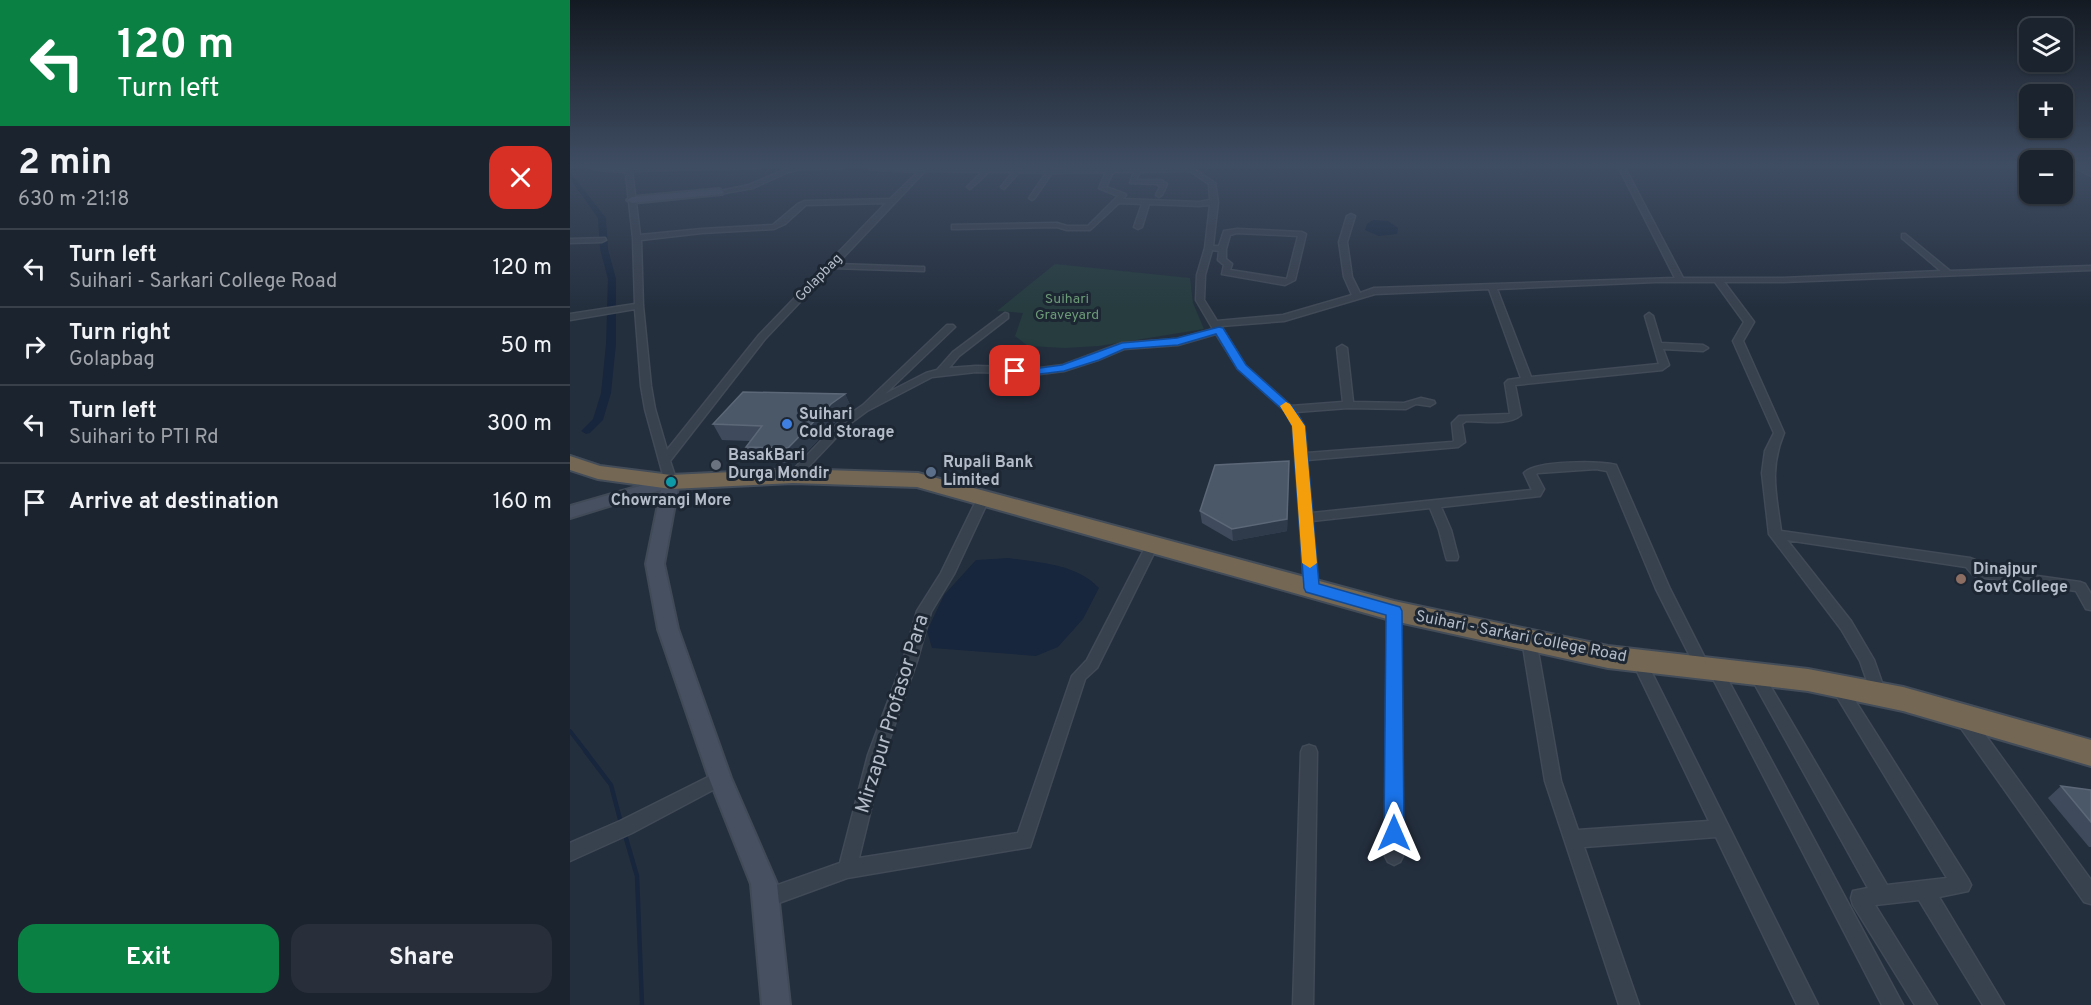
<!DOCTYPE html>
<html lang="en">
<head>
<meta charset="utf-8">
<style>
  body { margin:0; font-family:Overpass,sans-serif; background:#282f3a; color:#f1f3f6; height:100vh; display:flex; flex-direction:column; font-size:22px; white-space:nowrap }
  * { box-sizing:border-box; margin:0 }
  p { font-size:20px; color:#a0a4aa }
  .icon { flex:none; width:33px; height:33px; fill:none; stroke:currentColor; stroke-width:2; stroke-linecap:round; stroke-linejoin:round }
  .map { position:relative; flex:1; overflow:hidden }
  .drawer { display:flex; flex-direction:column; background:#1b232e; width:570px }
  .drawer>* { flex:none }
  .top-card { background:#0b8043; color:#fff; overflow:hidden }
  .controls { position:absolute; left:1449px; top:18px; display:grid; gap:12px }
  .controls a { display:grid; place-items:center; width:54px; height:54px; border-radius:12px; background:#1b232e; box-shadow:0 2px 4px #0004,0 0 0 2px #39404a; font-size:30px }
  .pin { position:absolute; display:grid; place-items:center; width:51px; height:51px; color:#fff; margin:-26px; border-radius:12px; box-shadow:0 3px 9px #0006 }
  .me { position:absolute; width:66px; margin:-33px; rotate:0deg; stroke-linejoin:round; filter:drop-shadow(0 0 4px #0008) }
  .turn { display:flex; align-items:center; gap:21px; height:126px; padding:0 18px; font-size:27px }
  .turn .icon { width:78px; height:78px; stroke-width:2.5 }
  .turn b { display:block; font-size:42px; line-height:51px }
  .round { display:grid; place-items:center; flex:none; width:63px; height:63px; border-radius:18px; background:#282f3a }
  .headline { display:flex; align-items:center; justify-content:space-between; height:102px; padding:0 18px }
  h1 { font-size:36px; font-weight:700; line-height:45px }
  .button { display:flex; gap:12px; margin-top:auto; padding:12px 18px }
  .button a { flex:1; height:69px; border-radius:18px; background:#0b8043; color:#fff; font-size:24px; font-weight:700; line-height:69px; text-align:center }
  .button a+a { background:#282f3a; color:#f1f3f6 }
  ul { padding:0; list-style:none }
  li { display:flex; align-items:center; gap:18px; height:78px; padding:0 18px; border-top:2px solid #39404a }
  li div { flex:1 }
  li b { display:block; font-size:22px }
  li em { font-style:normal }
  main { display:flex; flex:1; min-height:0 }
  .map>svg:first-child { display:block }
</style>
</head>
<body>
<main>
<section class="drawer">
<div class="top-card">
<div class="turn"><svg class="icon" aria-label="left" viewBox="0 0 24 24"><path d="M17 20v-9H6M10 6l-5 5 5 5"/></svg><div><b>120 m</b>Turn left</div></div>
</div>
<div class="headline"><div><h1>2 min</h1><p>630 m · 21:18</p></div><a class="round" style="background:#d93025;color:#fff"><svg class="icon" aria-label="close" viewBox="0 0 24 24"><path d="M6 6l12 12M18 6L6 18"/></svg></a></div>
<ul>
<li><svg class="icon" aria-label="left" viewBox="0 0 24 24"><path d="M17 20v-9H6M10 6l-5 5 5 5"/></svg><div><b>Turn left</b><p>Suihari - Sarkari College Road</p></div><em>120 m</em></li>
<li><svg class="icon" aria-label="right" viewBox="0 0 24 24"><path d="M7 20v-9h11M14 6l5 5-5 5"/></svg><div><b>Turn right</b><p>Golapbag</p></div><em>50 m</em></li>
<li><svg class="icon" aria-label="left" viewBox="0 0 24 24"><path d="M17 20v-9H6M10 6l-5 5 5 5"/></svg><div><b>Turn left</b><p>Suihari to PTI Rd</p></div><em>300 m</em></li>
<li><svg class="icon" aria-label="arrive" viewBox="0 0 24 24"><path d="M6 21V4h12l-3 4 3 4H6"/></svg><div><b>Arrive at destination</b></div><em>160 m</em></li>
</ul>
<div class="button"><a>Exit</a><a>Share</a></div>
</section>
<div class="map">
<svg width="1521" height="1005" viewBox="0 0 1521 1005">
  <rect width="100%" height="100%" fill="#242f3e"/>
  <polygon fill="#263c3f" points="485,264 620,278 623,303 634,329 529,346 495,348 458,346 445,336 453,313 427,311"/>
  <g fill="#17263c">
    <polygon points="803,220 818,221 828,228 827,234 809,236 795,230 797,224"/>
    <path d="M 439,558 C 471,563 507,564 529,588 L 513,619 L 488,647 L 466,656 L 362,648 L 357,631 L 374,595 L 406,560 Z"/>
  </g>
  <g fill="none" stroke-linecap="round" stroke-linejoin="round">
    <polyline stroke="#17263c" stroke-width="4" points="0,731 17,753"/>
    <g stroke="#17263c" stroke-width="4.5">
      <polyline points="16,752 41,785 51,823"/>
      <polyline points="55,835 67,876 72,1005"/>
    </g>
    <polygon fill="#17263c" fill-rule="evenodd" points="0,172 36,218 38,249 46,279 46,344 41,393 33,420 20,433 16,434 11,431 23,419 31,393 36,344 38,279 30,249 28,218 0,179"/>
    <defs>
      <g id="street">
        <path d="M 55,166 L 193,166 L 190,168 L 62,171 L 70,235 L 132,229 L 203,225 L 228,204 L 235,201 L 320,199 L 353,167 L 476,169 L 476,166 L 480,166 L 482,169 L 621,167 L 645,183 L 648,202 L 643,246 L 649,246 L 654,231 L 667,229 L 732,232 L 736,234 L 725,280 L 715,285 L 652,274 L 654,265 L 648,260 L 649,251 L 642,250 L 635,275 L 634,300 L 647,321 L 713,315 L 782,295 L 774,277 L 769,242 L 777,216 L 781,214 L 785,216 L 777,242 L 782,277 L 790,293 L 804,288 L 1105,278 L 1048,166 L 1054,166 L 1113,278 L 1213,278 L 1371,271 L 1332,238 L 1332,234 L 1335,234 L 1380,271 L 1521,266 L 1521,270 L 1213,282 L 1154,282 L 1184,322 L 1173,341 L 1214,433 C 1199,469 1206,493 1211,531 L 1400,558 L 1405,560 L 1412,568 L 1510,582 L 1515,584 L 1521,594 L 1521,610 L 1516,609 L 1506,591 L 1408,577 L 1403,575 L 1396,567 L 1217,540 L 1281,621 L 1304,660 L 1316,694 L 1313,698 L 1308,700 L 1303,698 L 1290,661 L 1271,629 L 1199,534 L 1192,473 L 1195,451 L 1204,433 L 1163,341 L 1174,322 L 1145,282 L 1085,282 L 927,289 L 961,377 L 1089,364 L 1075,316 L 1079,313 L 1083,316 L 1091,343 L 1133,345 L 1138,348 L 1133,351 L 1093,349 L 1099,365 L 1092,370 L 945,385 L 951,415 C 939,426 912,421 896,421 L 892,424 L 895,442 L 888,447 L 737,460 L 742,513 L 962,490 L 954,473 C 966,460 1029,461 1046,465 L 1100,589 L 1139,666 L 1145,663 L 1150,665 L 1333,1005 L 1312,1005 L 1139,671 L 1133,674 L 1128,672 L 1086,589 L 1037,471 L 1026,469 L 968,473 L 966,474 L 974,489 L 970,496 L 871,507 L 881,530 L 888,557 L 887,560 L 877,560 L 876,557 L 869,530 L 860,508 L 742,521 L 748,588 L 746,591 L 736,591 L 734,588 L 724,426 L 715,411 L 668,369 L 646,334 L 608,345 L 554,349 L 528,360 L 494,371 L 470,374 L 406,372 L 362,377 L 297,411 L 278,425 L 227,479 L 223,480 L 217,476 L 270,421 L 293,405 L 377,325 L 383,325 L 385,327 L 315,394 L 356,373 L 367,370 L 383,352 L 435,313 L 438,314 L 438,318 L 389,356 L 379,368 L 406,366 L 470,368 L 493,365 L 552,343 L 607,339 L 643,329 L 626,300 L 627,275 L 635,248 L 640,205 L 629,206 L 579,204 L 572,227 L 568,229 L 564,227 L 572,204 L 549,203 L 520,230 L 497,230 L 487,227 L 385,229 L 382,229 L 382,225 L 487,223 L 497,226 L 518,226 L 548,196 L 529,188 L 536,172 L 482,173 L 464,199 L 462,200 L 459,198 L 476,173 L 449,172 L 434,189 L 431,187 L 443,172 L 419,172 L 400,189 L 397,187 L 412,172 L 355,171 L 267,264 L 351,267 L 354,267 L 354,271 L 262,268 L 195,339 L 100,461 L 107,482 L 101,486 L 95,482 L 75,409 L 71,386 L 65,309 L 0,320 L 0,314 L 65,304 L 63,238 ZM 620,171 L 639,184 L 640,200 L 629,202 L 553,199 L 556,195 L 555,194 L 536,187 L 543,172 L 564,172 L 560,183 L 587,184 L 590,187 L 586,195 L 589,197 L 592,195 L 597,184 L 591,180 L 566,180 L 570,172 ZM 316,203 L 189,335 L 97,450 L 85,409 L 81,386 L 73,306 L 71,240 L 132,233 L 204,229 L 215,224 L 236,205 ZM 667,233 L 728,236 L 717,279 L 660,270 L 662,264 L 656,259 L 656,249 L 660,235 ZM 919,289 L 951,378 L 938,380 L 935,383 L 940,414 L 889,416 L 882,423 L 884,441 L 882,442 L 737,453 L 734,426 L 726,412 L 778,408 L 836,409 L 846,404 L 860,406 L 865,403 L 864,401 L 851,398 L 834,403 L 783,402 L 777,348 L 772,345 L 767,348 L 773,402 L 721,406 L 675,365 L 651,326 L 714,321 L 805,294 Z"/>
        <polygon points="229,166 277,166 274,168 232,169 218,172 183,188 149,194 146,192 179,185 214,170"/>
        <polygon points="1501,166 1509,166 1521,172 1521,176"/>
        <polygon points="35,238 36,240 32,242 0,243 0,239"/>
        <polygon points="413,495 419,499 384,574 361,612 347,661 314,755 289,858 448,833 502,676 517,660 578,542 586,542 588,545 527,668 515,679 460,847 277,878 195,908 188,906 186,899 188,892 270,863 298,755 333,661 347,611 371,573 407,499"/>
        <polygon points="824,606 829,607 831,611 833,856 830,862 824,865 818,862 815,856 817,611 819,607"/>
        <polygon points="959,634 964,636 966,640 991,781 1008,830 1139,821 1062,661 1064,657 1069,655 1074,657 1248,1005 1227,1005 1146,837 1014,847 1069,1005 1049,1005 975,781 952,640 954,636"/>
        <polygon points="1186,668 1191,670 1317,885 1377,878 1261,687 1264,683 1269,681 1274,683 1398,879 1401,885 1398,891 1369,897 1434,1005 1413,1005 1349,900 1305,905 1367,1005 1345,1005 1283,905 1281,898 1283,891 1298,888 1179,674 1181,670"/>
        <polygon points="1394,712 1400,714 1521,880 1521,904 1514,902 1388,724 1386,719 1388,714"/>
        <polygon points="739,745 745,747 747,752 743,1005 723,1005 731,752 733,747"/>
        <polygon points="150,771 156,773 158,778 156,783 62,833 0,861 0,843 50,821"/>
      </g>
      <g id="secondary">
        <polygon points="20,166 52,166 62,169 58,172 24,169"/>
        <polygon points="296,166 344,166 357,169 353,172 300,169"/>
        <polygon points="149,189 154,192 152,194 62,203 57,200 62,197"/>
        <polygon points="101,477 109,482 94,564 108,629 161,778 207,884 220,1005 192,1005 181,884 139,778 88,629 76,564 91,490 0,518 0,506"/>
      </g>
      <polygon id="highway" points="0,456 30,466 101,475 223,469 348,473 824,601 1038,646 1238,669 1333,687 1521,740 1521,766 1333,711 1238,691 1038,668 824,621 347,487 223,483 101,489 28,479 0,470"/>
    </defs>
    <use href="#street" stroke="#414a57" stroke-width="3"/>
    <use href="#secondary" stroke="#414a57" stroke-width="4"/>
    <use href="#highway" stroke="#434c59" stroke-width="4"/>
    <use href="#street" fill="#38414e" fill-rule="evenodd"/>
    <use href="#secondary" fill="#465061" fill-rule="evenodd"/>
    <use href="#highway" fill="#746855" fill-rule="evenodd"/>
  </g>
  <g fill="#3f4b5c">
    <polygon points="275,394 282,409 268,419 226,463 185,462 176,447 180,441 152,440 143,424"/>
    <polygon points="719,473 717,531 663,541 632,523 630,511"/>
    <polygon points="1491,786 1521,790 1521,847 1519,847 1478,798"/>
  </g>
  <g fill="#2f3b4b">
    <polygon points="275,394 282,409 268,419 226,463 218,448 261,404"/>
    <polygon points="719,461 717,531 663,541 662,529"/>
  </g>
  <g fill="#4b5868" stroke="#5c6777" stroke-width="1.5">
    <polygon points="173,392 275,394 261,404 218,448 176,447 192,426 143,424"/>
    <polygon points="719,461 717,519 662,529 630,511 645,465"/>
    <polygon points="1491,786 1521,790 1521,822"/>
  </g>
  <linearGradient id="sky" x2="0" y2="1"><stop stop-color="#141a22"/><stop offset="0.54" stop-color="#3f4d63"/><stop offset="1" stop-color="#3f4d63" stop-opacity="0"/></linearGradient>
  <rect width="1521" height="307" fill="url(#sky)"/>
  <polygon fill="#1a73e8" stroke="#114b97" stroke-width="1.5" points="649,327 653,328 676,365 723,407 735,426 749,584 830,607 832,611 834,833 831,840 824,843 817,840 814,833 816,615 736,592 734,588 722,426 714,411 667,369 646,334 608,345 554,349 529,360 494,371 470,374 445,374 439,371 445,367 470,368 492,365 552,343 607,338"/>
  <polygon fill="#f59e0b" points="716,402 720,404 735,426 747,563 740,568 732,563 722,426 710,406"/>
  <circle fill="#3f7fe0" stroke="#1d2633" stroke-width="2" cx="217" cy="424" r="6"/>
  <circle fill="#6b7280" stroke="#1d2633" stroke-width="2" cx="146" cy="465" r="6"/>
  <circle fill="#5c6f8a" stroke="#1d2633" stroke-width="2" cx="361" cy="472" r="6"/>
  <circle fill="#0f9aa8" stroke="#1d2633" stroke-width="2" cx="101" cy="482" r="6"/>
  <circle fill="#8d6e63" stroke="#1d2633" stroke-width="2" cx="1391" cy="579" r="6"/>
  <g text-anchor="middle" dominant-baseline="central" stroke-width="6" stroke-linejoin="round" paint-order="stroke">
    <g font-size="14" fill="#b4bcc9" stroke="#1d2633">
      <text transform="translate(249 278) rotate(-46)">Golapbag</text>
    </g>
    <g font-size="14" fill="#6b9a76" stroke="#1d2633">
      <text x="497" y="299">Suihari<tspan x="497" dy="16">Graveyard</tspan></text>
    </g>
    <g font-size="16" font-weight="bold" fill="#b4bcc9" stroke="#1d2633" text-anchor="start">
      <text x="229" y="415">Suihari<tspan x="229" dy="18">Cold Storage</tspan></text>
      <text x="158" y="456">BasakBari<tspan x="158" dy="18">Durga Mondir</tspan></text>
      <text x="373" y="463">Rupali Bank<tspan x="373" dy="18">Limited</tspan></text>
      <text x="101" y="501" text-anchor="middle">Chowrangi More</text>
      <text x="1403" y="570">Dinajpur<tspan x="1403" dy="18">Govt College</tspan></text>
    </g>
    <g font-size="16" fill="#b4bcc9" stroke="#1d2633">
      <text transform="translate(951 637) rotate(11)">Suihari - Sarkari College Road</text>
    </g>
    <g font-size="20" fill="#b4bcc9" stroke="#1d2633">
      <text transform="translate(323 714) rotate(-73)">Mirzapur Profasor Para</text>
    </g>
  </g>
</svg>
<div class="controls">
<a><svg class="icon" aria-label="layers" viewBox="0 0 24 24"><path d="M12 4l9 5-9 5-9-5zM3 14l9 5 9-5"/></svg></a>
<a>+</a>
<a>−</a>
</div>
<div class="pin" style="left:445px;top:371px;background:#d93025"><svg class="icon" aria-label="arrive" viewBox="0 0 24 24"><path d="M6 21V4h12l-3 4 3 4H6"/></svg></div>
<svg class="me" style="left:824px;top:833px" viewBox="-20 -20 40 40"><path d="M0-17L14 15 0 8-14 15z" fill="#1a73e8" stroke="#fff" stroke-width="4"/></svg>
</div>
</main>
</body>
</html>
